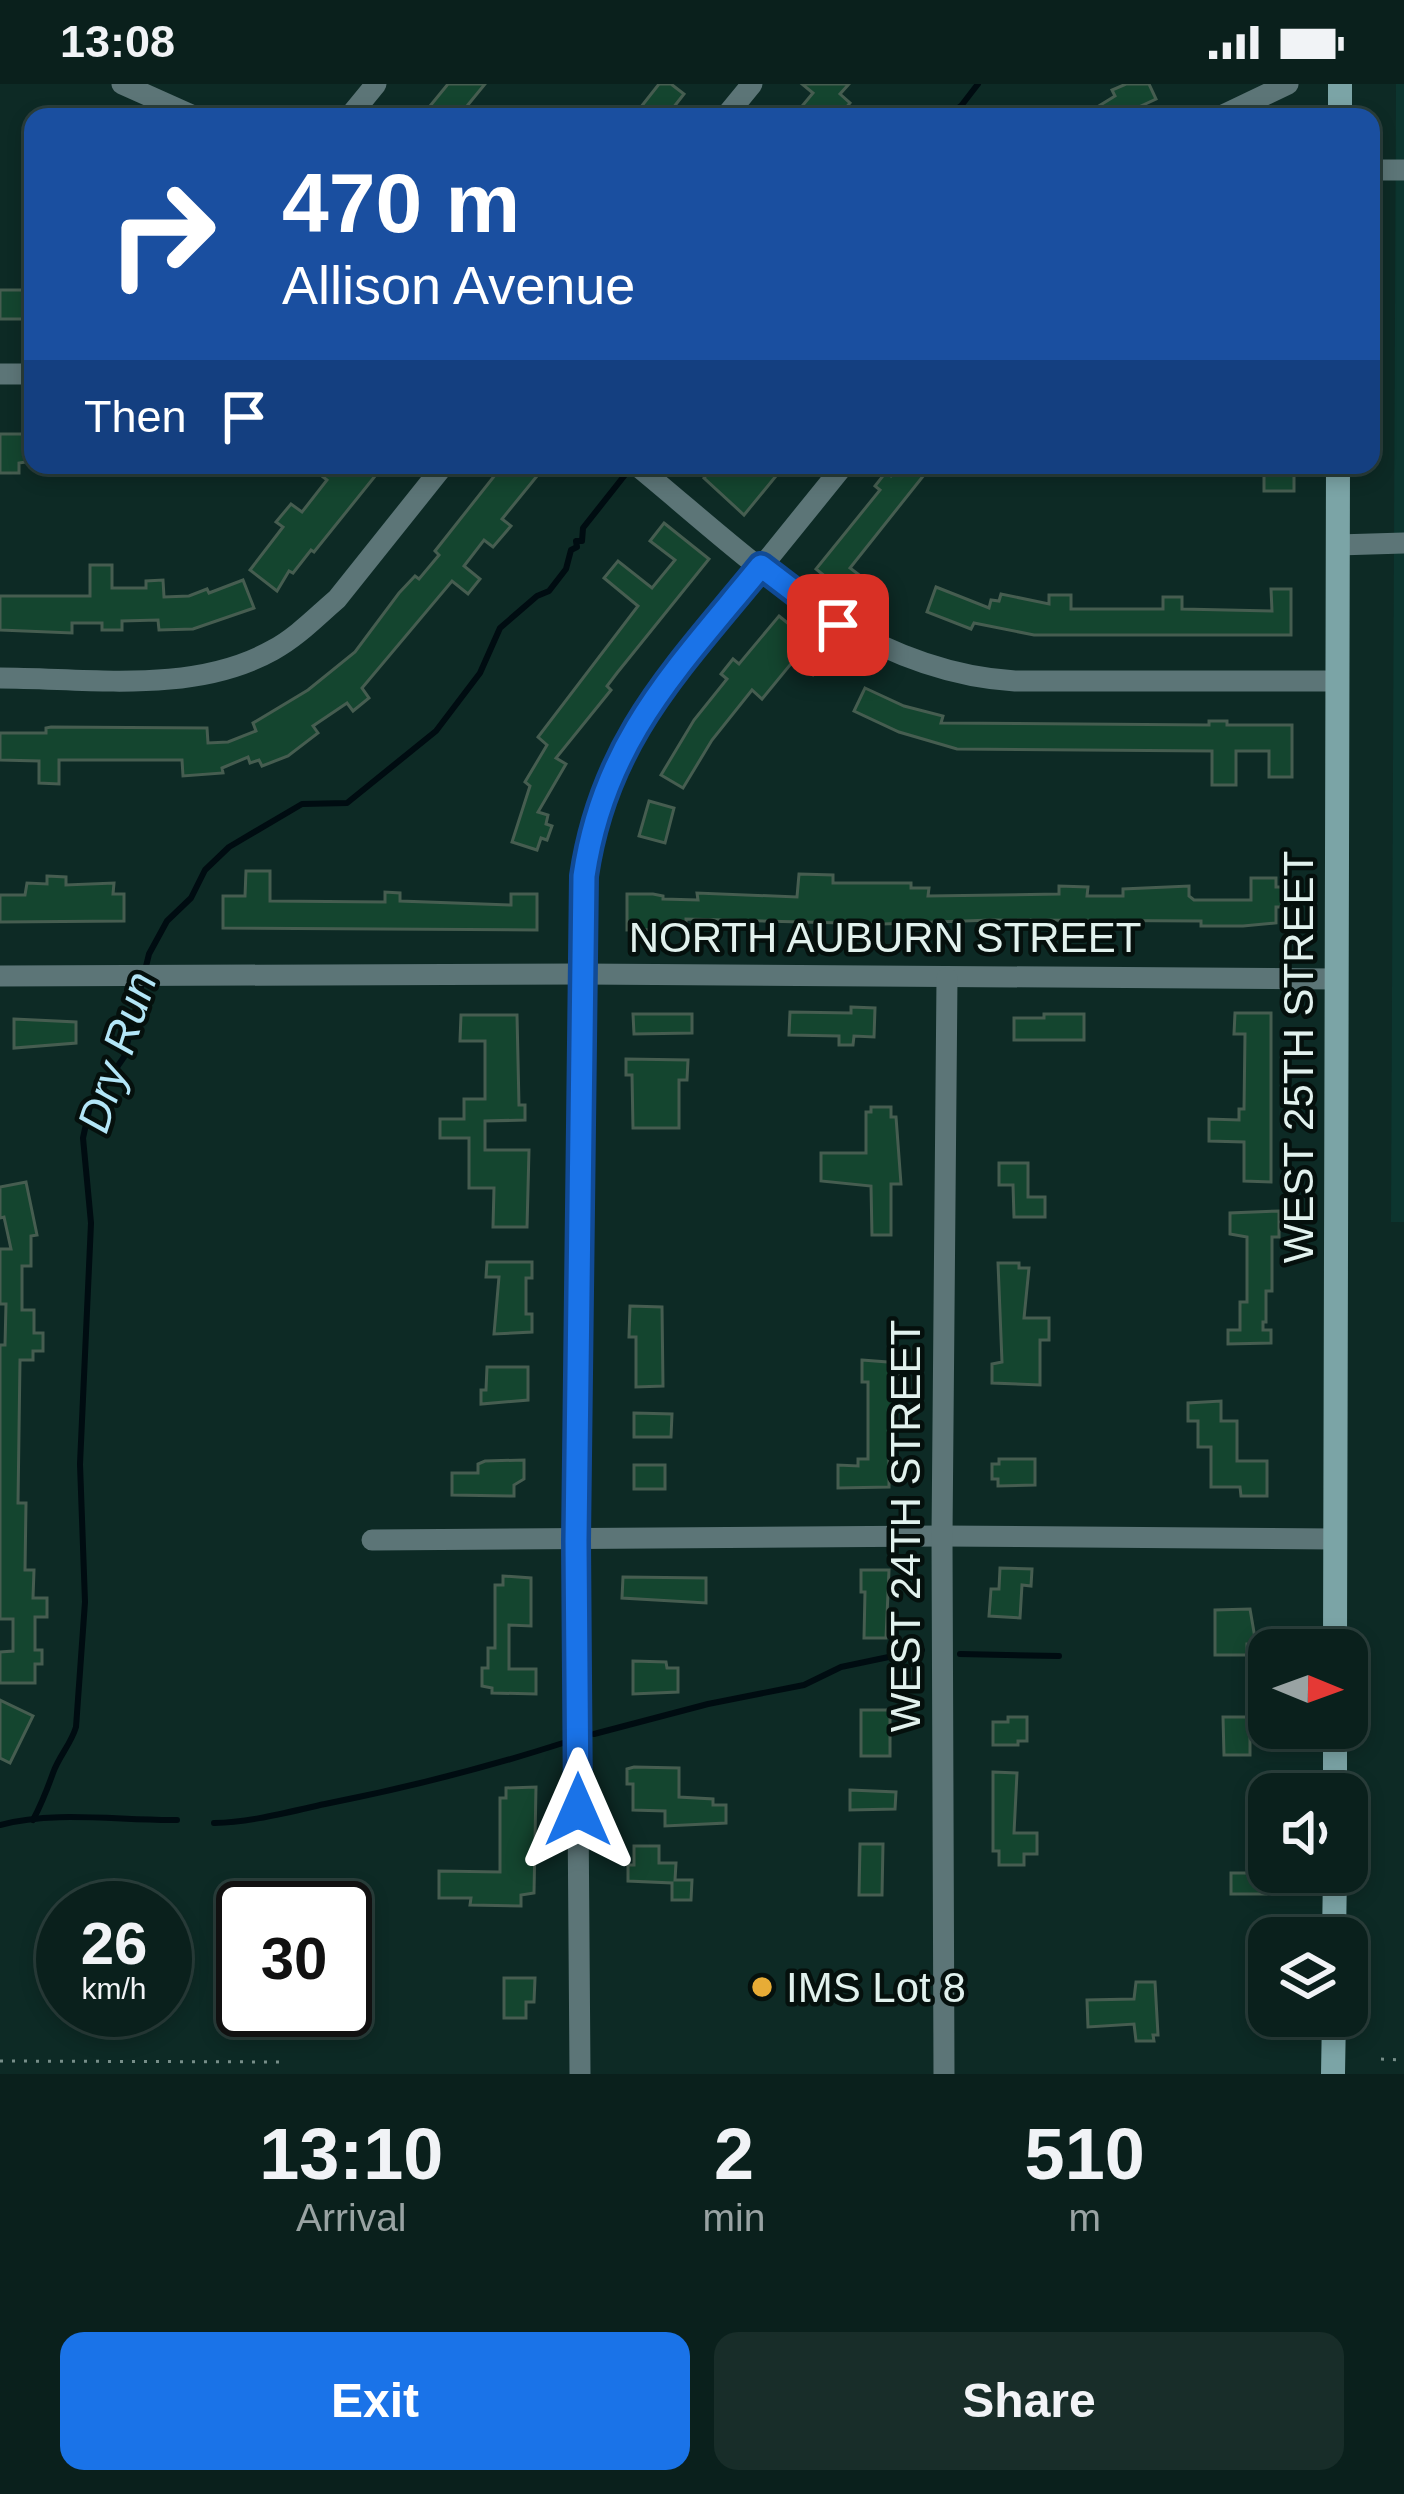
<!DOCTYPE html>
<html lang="en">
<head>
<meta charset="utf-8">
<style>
  body { margin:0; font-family:Arial,sans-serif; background:#182d29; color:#f1f3f6; height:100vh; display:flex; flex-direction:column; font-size:45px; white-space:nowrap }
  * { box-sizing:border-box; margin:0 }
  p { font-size:39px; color:#99a3a3 }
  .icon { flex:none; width:66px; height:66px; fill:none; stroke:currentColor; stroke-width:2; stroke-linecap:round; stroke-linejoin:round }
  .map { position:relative; height:1990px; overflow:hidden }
  .details { display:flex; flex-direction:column; background:#0a201c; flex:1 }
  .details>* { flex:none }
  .top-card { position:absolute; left:24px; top:24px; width:1356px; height:366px; border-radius:24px; box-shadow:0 6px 18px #0003,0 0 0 3px #2a3e3b; background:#1a4fa0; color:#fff; overflow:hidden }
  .needle { width:78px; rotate:91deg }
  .buttons { position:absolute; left:1248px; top:1545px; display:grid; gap:24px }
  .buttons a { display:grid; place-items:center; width:120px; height:120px; border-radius:24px; background:#0a201c; box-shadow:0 6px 18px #0003,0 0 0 3px #2a3e3b; font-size:60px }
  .speed { position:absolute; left:36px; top:1797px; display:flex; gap:24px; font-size:60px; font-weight:700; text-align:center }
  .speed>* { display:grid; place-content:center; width:156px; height:156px; border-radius:50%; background:#0a201c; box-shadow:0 6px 18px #0003,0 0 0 3px #2a3e3b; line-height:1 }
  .speed small { font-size:30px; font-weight:400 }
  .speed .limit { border:6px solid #111; border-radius:18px; background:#fff; color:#111 }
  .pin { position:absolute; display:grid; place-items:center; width:102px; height:102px; color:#fff; margin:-51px; border-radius:24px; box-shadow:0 6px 18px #0006 }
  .me { position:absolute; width:132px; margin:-66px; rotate:0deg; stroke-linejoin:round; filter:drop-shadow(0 0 9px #0008) }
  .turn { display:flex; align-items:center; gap:42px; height:252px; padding:0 60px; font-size:54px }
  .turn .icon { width:156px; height:156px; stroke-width:2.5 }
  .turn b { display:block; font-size:84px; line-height:102px }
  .then { display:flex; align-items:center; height:114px; padding:0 60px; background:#0003; gap:24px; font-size:45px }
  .eta { display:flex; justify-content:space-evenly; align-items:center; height:204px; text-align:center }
  .eta b { font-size:72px; font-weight:800; line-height:84px }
  .action { display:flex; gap:24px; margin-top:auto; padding:24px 60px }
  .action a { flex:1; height:138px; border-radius:24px; background:#1a73e8; color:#fff; font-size:48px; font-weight:800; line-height:138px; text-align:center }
  .action a+a { background:#182d29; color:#f1f3f6 }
  .status { display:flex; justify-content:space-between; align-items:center; height:84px; padding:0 60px; background:#0a201c; direction:ltr }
  .status svg { height:33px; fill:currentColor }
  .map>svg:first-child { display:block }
</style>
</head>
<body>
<div class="status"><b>13:08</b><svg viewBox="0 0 49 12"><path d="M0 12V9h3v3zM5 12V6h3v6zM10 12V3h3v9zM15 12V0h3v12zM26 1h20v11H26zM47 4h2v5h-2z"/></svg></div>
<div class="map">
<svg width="1404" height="1990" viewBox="0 0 1404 1990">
  <rect width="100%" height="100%" fill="#0d2a25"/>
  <polygon fill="#0c352f" points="1396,0 1404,0 1404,1138 1391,1138"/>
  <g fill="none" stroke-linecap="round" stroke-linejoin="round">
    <g stroke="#000c11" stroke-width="6">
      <polyline points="945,33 961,22 978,0"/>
      <polyline points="960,1570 1059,1572"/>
      <polyline points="594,1650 708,1620 804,1601 841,1583 922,1566"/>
      <path d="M 33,1736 C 42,1719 47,1706 53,1689 C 59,1672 71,1660 76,1643 L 85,1518 L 80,1380 L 91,1139 L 83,1054 L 90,1022 L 124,973 L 149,870 L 167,837 L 191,814 L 205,786 L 229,763 L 302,720 L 347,719 L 436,647 L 480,589 L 500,544 L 537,512 L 549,507 L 566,485 L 571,466 L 577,463 L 576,457 L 582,457 L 583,444 L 632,382"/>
      <path d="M 214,1739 C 252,1738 288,1728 325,1720 C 406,1704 485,1684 563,1659"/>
      <path d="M 0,1741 C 55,1726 120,1737 177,1736"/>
    </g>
  </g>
  <g fill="#14452f" stroke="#465d50" stroke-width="3">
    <polygon points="448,0 485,0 458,33 421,33"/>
    <polygon points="659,0 671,0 684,10 666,33 633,33"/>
    <polygon points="802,0 849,0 840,10 850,19 838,33 793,33 813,9"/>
    <polygon points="1126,0 1149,0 1156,15 1117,33 1081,33 1115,12 1112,6"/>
    <rect x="0" y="206" width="33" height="29"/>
    <polygon points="0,350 33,350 33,377 19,379 19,389 0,389"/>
    <polygon points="308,381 384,381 314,468 311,466 293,489 289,487 277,507 250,486 283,443 276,438 291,420 302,428 327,396"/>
    <polygon points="503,381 546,381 502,435 511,442 493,463 484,456 464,482 480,495 468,510 452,497 362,604 369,614 353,627 347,619 313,642 318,649 288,672 262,682 259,676 250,679 248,673 222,684 223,689 183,692 182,676 59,676 59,700 39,699 39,677 0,676 0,649 46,649 46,644 51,643 207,644 208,659 228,658 256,647 253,639 308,606 355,568 399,509 415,492 419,495 439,471 435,467"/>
    <polygon points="714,381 785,381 744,431 704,394"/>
    <polygon points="900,381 932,381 850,484 875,503 860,521 816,485 880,406 875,402 886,388 891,392"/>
    <rect x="1264" y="381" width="30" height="26"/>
    <polygon points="664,439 709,475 617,589 607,602 611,606 556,674 566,680 538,728 548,731 546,740 552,742 547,756 541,754 537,766 512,758 530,702 525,698 547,661 538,653 638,522 604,494 618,477 652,504 675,476 650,457"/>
    <polygon points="90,481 112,481 112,504 146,504 146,497 163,496 164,513 189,512 207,505 209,509 243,496 254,524 193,545 159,546 158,536 122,537 122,546 102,546 102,539 72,539 72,549 0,546 0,512 90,512"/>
    <polygon points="936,503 989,524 991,516 999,517 1001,510 1049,520 1049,511 1071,511 1071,525 1163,525 1163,513 1182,513 1182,525 1272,527 1271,505 1291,505 1291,551 1034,551 974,539 971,545 927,528"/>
    <polygon points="779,532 828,572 813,591 794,576 762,615 752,606 712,656 683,704 661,691 694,636 727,595 721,590 733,575 739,580"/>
    <polygon points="865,604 904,622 943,632 941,639 1209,641 1209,637 1227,637 1227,641 1292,641 1292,693 1269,693 1269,667 1236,667 1236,701 1212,701 1212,667 957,665 899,648 854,627"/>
    <polygon points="649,717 674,724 665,759 639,752"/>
    <polygon points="246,787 270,787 270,817 385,818 385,808 400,809 400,817 511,821 511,810 537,810 537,846 223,844 223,812 245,812"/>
    <polygon points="799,790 833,791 833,799 911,799 911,804 929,804 928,812 1059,810 1059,802 1088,803 1087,812 1123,812 1123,805 1189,802 1189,812 1194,816 1251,816 1251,794 1276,794 1276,803 1284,803 1284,823 1276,823 1276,839 1243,842 1201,842 1201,837 991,836 883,840 686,835 686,845 627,846 627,810 653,810 663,812 663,815 698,816 697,809 797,813"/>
    <polygon points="47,792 66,793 66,801 114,799 113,810 124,810 124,837 0,838 0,811 25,811 27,799 47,800"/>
    <polygon points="851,923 875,924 874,953 854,952 853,961 839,961 839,952 789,951 790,928 851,929"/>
    <polygon points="1235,929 1271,929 1271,1098 1244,1097 1244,1058 1209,1057 1209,1035 1239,1036 1239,1025 1244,1025 1245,950 1234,950"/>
    <polygon points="633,930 692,930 692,949 634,950"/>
    <polygon points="1044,930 1084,930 1084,956 1014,956 1014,934 1044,934"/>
    <polygon points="461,931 517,931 519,1021 525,1021 525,1036 485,1037 485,1066 529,1066 527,1143 493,1143 494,1104 469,1104 469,1054 440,1054 440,1035 464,1035 464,1015 485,1015 485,957 460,957"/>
    <polygon points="14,935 76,938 76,959 14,964"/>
    <polygon points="626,975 688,976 687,996 679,996 679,1044 633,1044 632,991 626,991"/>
    <polygon points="871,1023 891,1023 891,1033 896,1033 901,1100 891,1100 891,1151 872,1151 871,1102 821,1097 821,1069 866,1069 866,1028 871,1028"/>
    <polygon points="999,1079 1028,1079 1028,1113 1045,1113 1045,1133 1014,1133 1013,1101 999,1101"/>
    <polygon points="26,1098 37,1151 31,1152 31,1182 22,1182 22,1226 34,1226 34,1249 43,1249 43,1267 33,1267 33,1276 20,1276 18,1419 26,1419 25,1486 34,1486 33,1514 47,1514 47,1533 35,1533 35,1566 42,1566 42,1580 35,1580 35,1599 0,1599 0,1568 13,1567 13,1535 0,1535 0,1261 5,1261 6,1220 0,1220 0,1165 11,1165 4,1133 0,1134 0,1103"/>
    <polygon points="1279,1127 1279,1153 1272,1153 1272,1207 1266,1207 1266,1238 1263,1238 1263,1246 1271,1246 1271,1259 1228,1260 1228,1246 1240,1246 1240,1218 1247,1218 1247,1153 1230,1150 1230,1129"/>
    <polygon points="487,1178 532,1178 532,1194 526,1194 526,1230 532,1230 532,1248 494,1250 499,1193 486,1193"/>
    <polygon points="998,1179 1019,1179 1019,1184 1029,1184 1024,1234 1049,1234 1049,1256 1040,1256 1040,1301 992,1299 992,1280 1002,1278"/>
    <polygon points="630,1222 662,1223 663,1302 636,1303 636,1253 629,1253"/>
    <polygon points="862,1276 900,1279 897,1337 891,1337 889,1354 889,1403 838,1404 838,1381 858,1382 858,1375 868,1375 868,1298 862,1298"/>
    <polygon points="487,1283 528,1283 528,1316 481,1320 481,1306 486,1306"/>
    <polygon points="1221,1317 1221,1337 1237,1337 1237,1377 1267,1377 1267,1412 1241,1412 1240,1403 1211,1403 1211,1363 1198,1363 1198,1337 1188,1337 1188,1319"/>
    <polygon points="634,1329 672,1330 671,1353 634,1353"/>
    <polygon points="999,1375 1035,1375 1035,1401 998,1402 998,1395 992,1395 992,1380 999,1380"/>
    <polygon points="524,1376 524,1395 514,1401 514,1412 452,1411 452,1389 478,1389 478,1380 485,1377"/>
    <rect x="634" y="1381" width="31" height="24"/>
    <polygon points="1000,1484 1032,1485 1031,1502 1022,1501 1020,1534 989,1532 991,1505 999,1505"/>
    <polygon points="861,1486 889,1486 886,1554 864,1554 865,1508 861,1508"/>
    <polygon points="503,1492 531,1494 531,1542 509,1541 509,1585 536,1585 536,1610 492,1609 492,1604 482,1602 482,1584 488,1584 488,1564 495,1564 495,1501 503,1501"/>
    <polygon points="623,1493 706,1494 706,1519 622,1514"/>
    <polygon points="1250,1525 1256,1560 1247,1560 1247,1571 1215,1571 1215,1526"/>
    <polygon points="633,1577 666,1578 667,1584 678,1584 678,1608 633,1610"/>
    <polygon points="0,1616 33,1632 10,1679 0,1674"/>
    <rect x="861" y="1626" width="29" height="46"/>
    <polygon points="1008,1633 1027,1633 1027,1657 1018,1657 1018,1661 993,1661 993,1638 1008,1638"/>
    <polygon points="1223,1633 1250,1633 1250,1671 1224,1671"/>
    <polygon points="634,1683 679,1684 679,1713 713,1715 713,1721 726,1721 726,1739 665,1742 665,1727 633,1726 633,1700 627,1700 627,1685"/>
    <polygon points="993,1688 1017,1689 1014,1749 1037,1749 1037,1770 1024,1770 1024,1781 999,1781 999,1767 993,1767"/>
    <polygon points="536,1703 534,1809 521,1811 521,1822 470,1821 471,1814 439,1814 439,1787 500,1788 500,1714 506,1714 506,1704"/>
    <polygon points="850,1706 896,1708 895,1725 850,1726"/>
    <polygon points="860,1760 883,1760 882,1811 859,1811"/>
    <polygon points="634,1762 659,1762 659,1779 676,1779 675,1796 692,1796 691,1816 672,1816 672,1799 628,1797 628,1781 634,1781"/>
    <rect x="1231" y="1789" width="35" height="21"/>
    <polygon points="504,1894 535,1894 534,1918 526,1918 526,1934 504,1934"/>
    <polygon points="1136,1898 1155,1898 1158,1951 1153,1951 1154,1957 1136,1957 1134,1940 1088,1943 1087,1916 1134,1915"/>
  </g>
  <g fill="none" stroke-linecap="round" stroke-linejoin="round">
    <g stroke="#778e89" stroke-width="3" stroke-dasharray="3 9" stroke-linecap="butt">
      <polyline points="1381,1975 1404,1976"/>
      <polyline points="0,1977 283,1978"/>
    </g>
    <g stroke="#5c7577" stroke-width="21">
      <polyline points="122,0 196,33"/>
      <polyline points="349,33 376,0"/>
      <polyline points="725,33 752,0"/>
      <polyline points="1219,33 1288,0"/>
      <polyline points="1371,86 1404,86"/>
      <polyline points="0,290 33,290"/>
      <path d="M 636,381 C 752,476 858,587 1015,597 L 1338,597"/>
      <polyline points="1338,461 1404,459"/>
      <path d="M 0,594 C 88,594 193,611 273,566 C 297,553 316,533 337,515 L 444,381"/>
      <polyline points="0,892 582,890 1337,895"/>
      <polyline points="372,1456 942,1452 1335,1455"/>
      <path d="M 580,1990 L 576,1457 L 583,792 C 593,733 611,684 641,632 L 844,381"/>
      <polyline points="944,1990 942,1452 947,894"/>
    </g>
    <g stroke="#7ba4a6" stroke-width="24">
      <polyline points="1340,33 1340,0"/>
      <polyline points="1335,1566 1338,381"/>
      <polyline points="1335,1644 1335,1710"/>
      <polyline points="1334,1854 1335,1788"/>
      <polyline points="1333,1990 1334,1932"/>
    </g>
  </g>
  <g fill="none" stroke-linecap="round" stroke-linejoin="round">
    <defs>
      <path id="route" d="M 578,1726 L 576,1457 L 584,792 C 604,656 677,585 761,482 L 838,541"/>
    </defs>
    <use href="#route" stroke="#114b97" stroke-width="30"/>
    <use href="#route" stroke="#1a73e8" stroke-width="21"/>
  </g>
  <circle fill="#e7ac36" stroke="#05100d" stroke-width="4.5" cx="762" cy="1903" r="12"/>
  <g text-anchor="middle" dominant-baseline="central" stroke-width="9" stroke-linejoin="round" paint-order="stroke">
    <g font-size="42" fill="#e1f1ed" stroke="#05100d">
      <text x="885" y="853">NORTH AUBURN STREET</text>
      <text transform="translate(1298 973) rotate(-90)">WEST 25TH STREET</text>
      <text transform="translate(905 1442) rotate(-90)">WEST 24TH STREET</text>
    </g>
    <g font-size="42" fill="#e1f1ed" stroke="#05100d" text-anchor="start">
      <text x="786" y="1903">IMS Lot 8</text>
    </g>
    <g font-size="45" font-style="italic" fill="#b3e6f7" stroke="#05100d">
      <text transform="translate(117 968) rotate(-72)">Dry Run</text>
    </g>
  </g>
</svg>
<div class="buttons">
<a><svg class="needle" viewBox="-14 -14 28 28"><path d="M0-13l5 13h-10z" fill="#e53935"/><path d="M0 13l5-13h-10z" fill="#99a3a3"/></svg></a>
<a><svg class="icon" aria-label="sound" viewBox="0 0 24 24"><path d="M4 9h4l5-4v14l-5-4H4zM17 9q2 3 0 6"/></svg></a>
<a><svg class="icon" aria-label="layers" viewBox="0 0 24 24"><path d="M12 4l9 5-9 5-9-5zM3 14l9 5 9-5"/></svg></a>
</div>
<div class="speed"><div>26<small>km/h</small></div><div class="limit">30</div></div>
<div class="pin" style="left:838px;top:541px;background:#d93025"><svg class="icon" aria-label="arrive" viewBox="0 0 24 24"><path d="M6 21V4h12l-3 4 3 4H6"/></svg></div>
<svg class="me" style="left:578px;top:1726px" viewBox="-20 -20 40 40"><path d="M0-17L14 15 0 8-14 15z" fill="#1a73e8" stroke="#fff" stroke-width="4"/></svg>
<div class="top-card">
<div class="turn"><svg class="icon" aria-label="right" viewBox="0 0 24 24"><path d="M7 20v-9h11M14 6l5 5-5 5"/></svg><div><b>470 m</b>Allison Avenue</div></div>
<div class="then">Then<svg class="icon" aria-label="arrive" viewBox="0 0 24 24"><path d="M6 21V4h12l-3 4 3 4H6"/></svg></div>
</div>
</div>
<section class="details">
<div class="eta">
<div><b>13:10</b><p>Arrival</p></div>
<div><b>2</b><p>min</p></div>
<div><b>510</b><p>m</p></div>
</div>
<div class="action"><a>Exit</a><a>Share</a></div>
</section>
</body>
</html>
